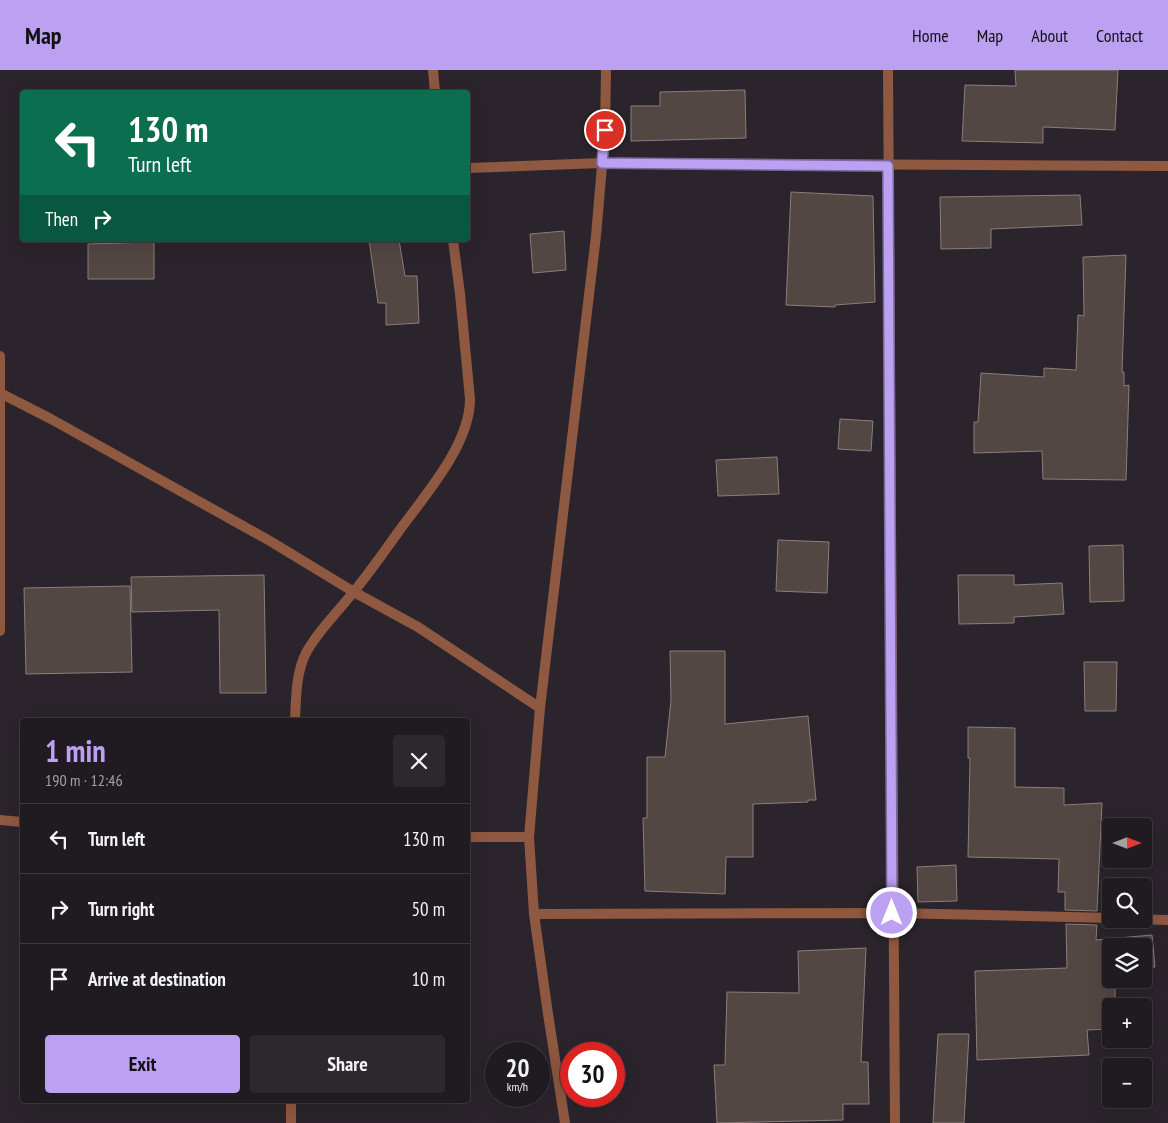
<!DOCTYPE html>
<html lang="en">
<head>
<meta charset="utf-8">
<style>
  body { margin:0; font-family:"PT Sans Narrow",sans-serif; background:#2d282e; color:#f1f3f6; height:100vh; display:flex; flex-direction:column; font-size:19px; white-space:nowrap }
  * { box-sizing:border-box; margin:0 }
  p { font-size:16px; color:#a2a1a5 }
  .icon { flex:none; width:28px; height:28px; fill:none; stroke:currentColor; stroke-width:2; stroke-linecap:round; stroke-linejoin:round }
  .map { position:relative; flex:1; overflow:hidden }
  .side { position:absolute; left:20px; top:648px; width:450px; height:385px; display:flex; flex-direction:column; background:#201b21; border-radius:5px; box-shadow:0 5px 20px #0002,0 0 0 1px #3d393f }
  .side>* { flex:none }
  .top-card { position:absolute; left:20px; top:20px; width:450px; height:152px; border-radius:5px; box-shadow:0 5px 20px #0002,0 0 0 1px #3d393f; background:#0b6e4f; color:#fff; overflow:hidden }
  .needle { width:32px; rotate:90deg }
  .controls { position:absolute; left:1102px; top:748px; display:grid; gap:10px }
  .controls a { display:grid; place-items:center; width:50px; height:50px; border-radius:5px; background:#201b21; box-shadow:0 5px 20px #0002,0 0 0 1px #3d393f; font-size:25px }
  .speed { position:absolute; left:485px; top:972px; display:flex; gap:10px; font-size:25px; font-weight:700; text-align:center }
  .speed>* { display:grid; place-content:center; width:65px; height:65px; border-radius:50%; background:#201b21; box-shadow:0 5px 20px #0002,0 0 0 1px #3d393f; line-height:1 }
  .speed small { font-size:12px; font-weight:400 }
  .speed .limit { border:8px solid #d22; background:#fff; color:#111 }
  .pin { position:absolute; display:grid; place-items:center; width:42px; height:42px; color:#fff; margin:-21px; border:2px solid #fff; border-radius:50%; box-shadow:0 1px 5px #0007 }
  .me { position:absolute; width:55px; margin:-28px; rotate:0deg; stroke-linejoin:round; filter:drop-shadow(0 0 4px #0008) }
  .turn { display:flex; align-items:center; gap:18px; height:105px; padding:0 25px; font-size:22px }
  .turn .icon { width:65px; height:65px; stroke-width:2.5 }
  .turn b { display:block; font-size:35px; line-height:42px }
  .then { display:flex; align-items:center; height:48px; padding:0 25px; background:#0003; gap:10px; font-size:19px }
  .round { display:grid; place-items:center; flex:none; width:52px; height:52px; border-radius:5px; background:#2d282e }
  .overview { display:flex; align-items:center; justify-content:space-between; height:85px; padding:0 25px }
  h1 { font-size:30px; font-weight:800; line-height:38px; color:#bca0f2 }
  .action { display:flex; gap:10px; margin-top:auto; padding:10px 25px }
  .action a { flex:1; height:58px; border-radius:5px; background:#bca0f2; color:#111; font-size:20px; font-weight:800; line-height:58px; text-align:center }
  .action a+a { background:#2d282e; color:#f1f3f6 }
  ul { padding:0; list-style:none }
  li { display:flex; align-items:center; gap:15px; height:70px; padding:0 25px; border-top:1px solid #3d393f }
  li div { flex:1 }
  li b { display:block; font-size:19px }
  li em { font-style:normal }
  header { display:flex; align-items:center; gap:30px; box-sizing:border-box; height:70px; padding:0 25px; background:#bca0f2; color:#111 }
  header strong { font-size:24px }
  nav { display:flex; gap:28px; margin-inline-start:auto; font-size:18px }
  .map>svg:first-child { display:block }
</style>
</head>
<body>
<header>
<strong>Map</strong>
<nav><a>Home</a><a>Map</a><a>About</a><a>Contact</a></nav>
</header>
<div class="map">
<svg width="1168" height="1053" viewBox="0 0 1168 1053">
  <rect width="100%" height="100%" fill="#2b242c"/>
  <g fill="#534743" stroke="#8c7e7a">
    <polygon points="1015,0 1118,0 1115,60 1043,57 1043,73 962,71 965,15 1016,16"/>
    <polygon points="745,20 746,68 631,71 631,36 660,36 660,22"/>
    <polygon points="791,122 873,126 875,232 835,235 835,237 786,235"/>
    <polygon points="1080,125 1082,155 991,159 991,178 941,179 940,127"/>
    <polygon points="564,161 566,200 533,203 530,164"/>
    <polygon points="369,170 399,170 405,206 417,206 419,253 386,255 386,233 378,233"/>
    <polygon points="154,172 154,209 88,209 88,174"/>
    <polygon points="1126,185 1122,302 1124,302 1124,316 1129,315 1126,410 1043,409 1042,381 974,383 974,352 978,352 981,303 1044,307 1044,298 1076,300 1078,245 1084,246 1083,187"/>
    <polygon points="840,349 873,351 871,381 838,379"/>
    <polygon points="777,387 779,424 718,426 716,390"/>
    <polygon points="778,470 829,472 827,523 776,521"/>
    <polygon points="1123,475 1124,531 1090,532 1089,476"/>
    <polygon points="264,505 266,623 220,623 219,540 132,542 131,507"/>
    <polygon points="958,505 1014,505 1014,515 1062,513 1064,544 1014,547 1014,553 959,554"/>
    <polygon points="130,516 132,602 26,604 24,518"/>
    <polygon points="670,581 725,581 725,654 808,646 816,730 808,730 808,732 753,734 753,787 726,787 725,824 645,821 643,748 647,748 647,687 665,687 671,630"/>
    <polygon points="1084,592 1117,592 1116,641 1085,641"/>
    <polygon points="968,657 1015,658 1015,717 1064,718 1064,735 1102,733 1097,841 1065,840 1065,822 1058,822 1059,789 968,787 970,688 968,688"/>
    <polygon points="956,795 957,831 918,832 917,797"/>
    <polygon points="1066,854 1097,855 1096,870 1152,865 1155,897 1144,898 1144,876 1111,876 1111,909 1115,909 1115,936 1111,936 1111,959 1087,960 1089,985 977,990 975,901 1067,898"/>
    <polygon points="866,878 861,992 868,992 869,1034 843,1034 843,1050 717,1053 714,995 725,995 727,922 799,923 798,881"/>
    <polygon points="938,964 969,964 964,1053 933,1053"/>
  </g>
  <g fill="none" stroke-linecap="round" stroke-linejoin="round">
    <g stroke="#8f5840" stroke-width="10">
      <polyline points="433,0 435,22"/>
      <polyline points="888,0 895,1053"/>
      <polyline points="468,98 602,93 1168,96"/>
      <polyline points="0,286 0,561"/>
      <polyline points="0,323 51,349 270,471 354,522 418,557 540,638"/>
      <path d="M 295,650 C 296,628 296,602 306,583 C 317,562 336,544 351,525 C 368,505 383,483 399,461 C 425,425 470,375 470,329 L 460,224 L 453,170"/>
      <polyline points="0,750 22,752"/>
      <polyline points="468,767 529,767"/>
      <polyline points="534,844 893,843 1111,848"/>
      <polyline points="1125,849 1168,850"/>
      <polyline points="291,1030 291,1053"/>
      <polyline points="565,1053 548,944 534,844 529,767 540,638 596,166 605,60 606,0"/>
    </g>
  </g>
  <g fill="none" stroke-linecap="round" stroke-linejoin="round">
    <defs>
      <polyline id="route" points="605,60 602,93 888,96 892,843"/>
    </defs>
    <use href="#route" stroke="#7a689d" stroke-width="12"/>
    <use href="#route" stroke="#bca0f2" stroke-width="9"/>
  </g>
</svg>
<div class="controls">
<a><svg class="needle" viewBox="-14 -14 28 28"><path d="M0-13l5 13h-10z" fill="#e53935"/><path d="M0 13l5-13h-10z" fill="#a2a1a5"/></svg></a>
<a><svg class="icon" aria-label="search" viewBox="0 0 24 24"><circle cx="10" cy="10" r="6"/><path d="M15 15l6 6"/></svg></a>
<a><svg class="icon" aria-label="layers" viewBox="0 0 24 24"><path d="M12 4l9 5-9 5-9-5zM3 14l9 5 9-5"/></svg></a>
<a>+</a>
<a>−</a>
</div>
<div class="speed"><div>20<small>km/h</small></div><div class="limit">30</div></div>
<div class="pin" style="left:605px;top:60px;background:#d93025"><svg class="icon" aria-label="arrive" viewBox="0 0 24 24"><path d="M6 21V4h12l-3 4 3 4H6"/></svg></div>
<svg class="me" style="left:892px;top:843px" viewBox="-20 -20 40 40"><circle r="17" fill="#bca0f2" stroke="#fff" stroke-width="3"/><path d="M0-11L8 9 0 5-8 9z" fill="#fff"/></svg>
<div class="top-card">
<div class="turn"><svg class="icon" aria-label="left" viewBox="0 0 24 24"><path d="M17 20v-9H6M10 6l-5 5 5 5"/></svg><div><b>130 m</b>Turn left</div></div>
<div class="then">Then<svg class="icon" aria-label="right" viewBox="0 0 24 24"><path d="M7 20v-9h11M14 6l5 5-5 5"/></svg></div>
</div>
<section class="side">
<div class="overview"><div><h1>1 min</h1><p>190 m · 12:46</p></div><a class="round"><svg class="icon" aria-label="close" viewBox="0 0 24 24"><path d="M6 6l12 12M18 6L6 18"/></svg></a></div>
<ul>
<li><svg class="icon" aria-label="left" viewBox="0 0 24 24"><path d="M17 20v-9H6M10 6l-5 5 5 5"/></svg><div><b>Turn left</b></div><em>130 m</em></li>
<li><svg class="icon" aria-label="right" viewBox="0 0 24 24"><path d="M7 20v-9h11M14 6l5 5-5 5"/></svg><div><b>Turn right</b></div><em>50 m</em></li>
<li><svg class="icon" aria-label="arrive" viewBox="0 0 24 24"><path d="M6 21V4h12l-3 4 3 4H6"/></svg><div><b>Arrive at destination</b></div><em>10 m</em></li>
</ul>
<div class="action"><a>Exit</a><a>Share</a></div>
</section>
</div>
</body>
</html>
